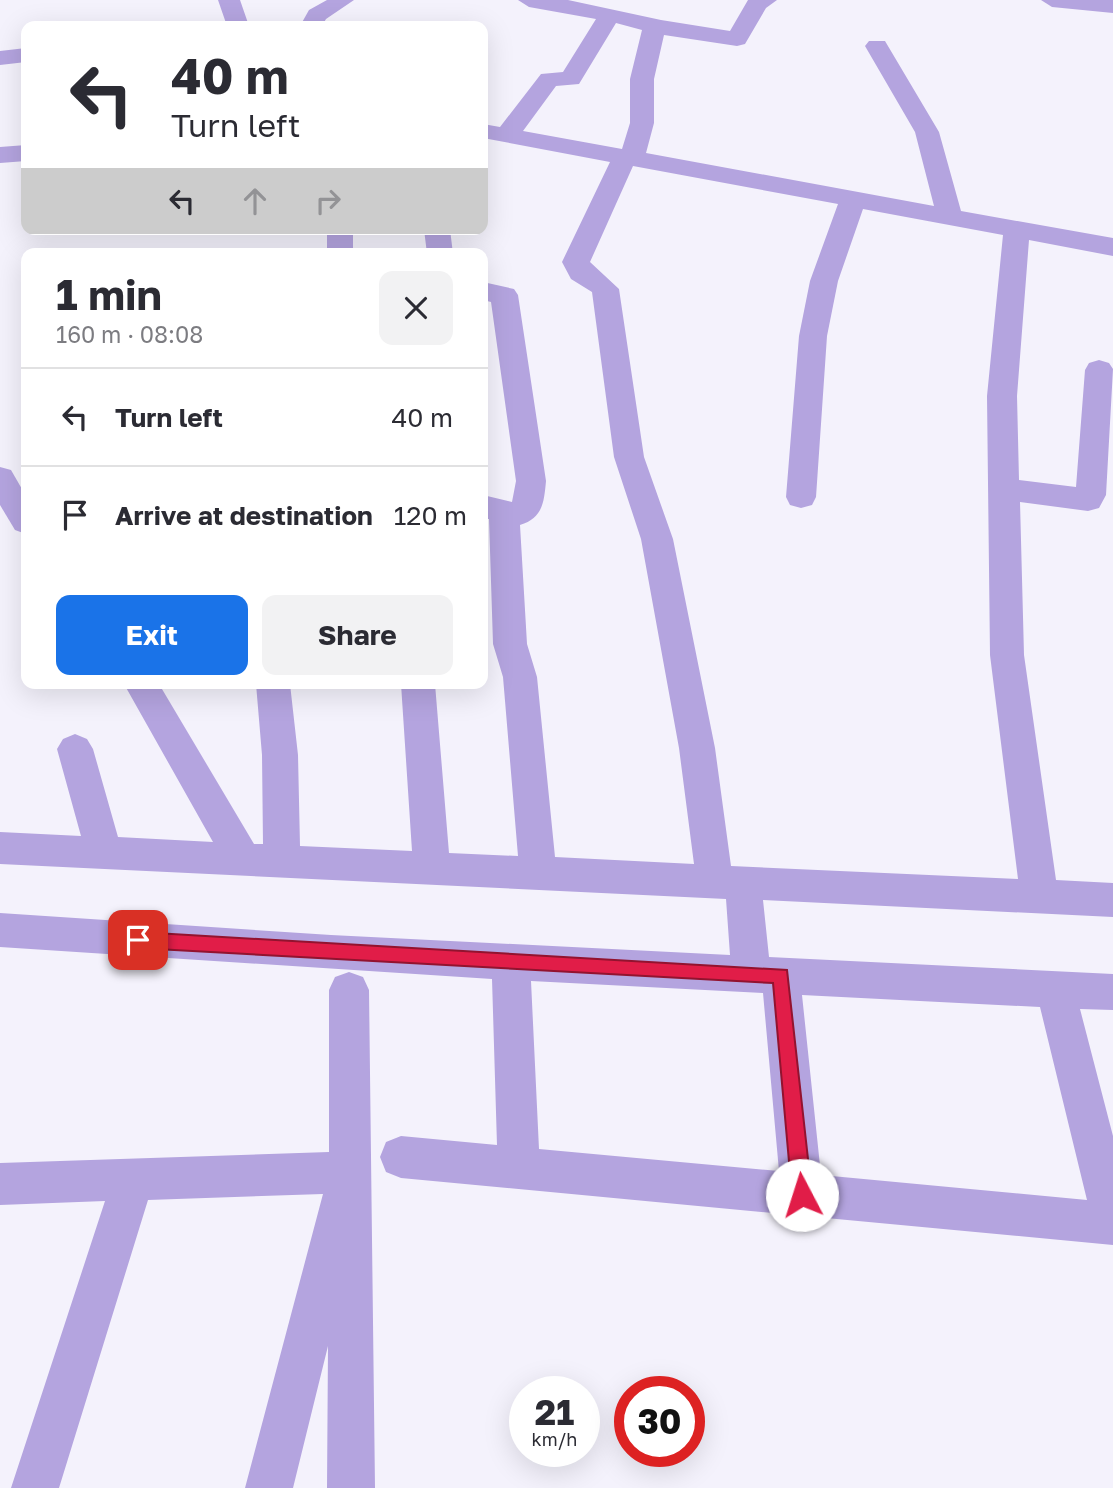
<!DOCTYPE html>
<html lang="en">
<head>
<meta charset="utf-8">
<style>
  body { margin:0; font-family:"Golos Text",sans-serif; background:#f2f2f3; color:#2b2b33; height:100vh; display:flex; flex-direction:column; font-size:26px; white-space:nowrap }
  * { box-sizing:border-box; margin:0 }
  p { font-size:23px; color:#7c7c81 }
  .icon { flex:none; width:38px; height:38px; fill:none; stroke:currentColor; stroke-width:2; stroke-linecap:round; stroke-linejoin:round }
  .map { position:relative; flex:1; overflow:hidden }
  .details { position:absolute; left:21px; top:248px; width:467px; height:441px; display:flex; flex-direction:column; background:#fff; border-radius:14px; box-shadow:0 7px 28px #0002 }
  .details>* { flex:none }
  .banner { position:absolute; left:21px; top:21px; width:467px; height:214px; border-radius:14px; box-shadow:0 7px 28px #0002; background:#fff; color:#2b2b33; overflow:hidden }
  .speed { position:absolute; left:509px; top:1376px; display:flex; gap:14px; font-size:35px; font-weight:700; text-align:center }
  .speed>* { display:grid; place-content:center; width:91px; height:91px; border-radius:50%; background:#fff; box-shadow:0 7px 28px #0002; line-height:1 }
  .speed small { font-size:18px; font-weight:400 }
  .speed .limit { border:10px solid #d22; background:#fff; color:#111 }
  .pin { position:absolute; display:grid; place-items:center; width:60px; height:60px; color:#fff; margin:-30px; border-radius:14px; box-shadow:0 4px 10px #0006 }
  .me { position:absolute; width:77px; margin:-38px; rotate:355deg; stroke-linejoin:round; filter:drop-shadow(0 0 5px #0008) }
  .turn { display:flex; align-items:center; gap:24px; height:147px; padding:0 35px; font-size:32px }
  .turn .icon { width:91px; height:91px; stroke-width:2.5 }
  .turn b { display:block; font-size:49px; line-height:60px }
  .lanes { display:flex; align-items:center; height:66px; padding:0 35px; background:#0003; justify-content:center; gap:35px; direction:ltr }
  .lanes .off { opacity:.35 }
  .round { display:grid; place-items:center; flex:none; width:74px; height:74px; border-radius:14px; background:#f2f2f3 }
  .summary { display:flex; align-items:center; justify-content:space-between; height:119px; padding:0 35px }
  h1 { font-size:42px; font-weight:700; line-height:52px }
  .button { display:flex; gap:14px; margin-top:auto; padding:14px 35px }
  .button a { flex:1; height:80px; border-radius:14px; background:#1a73e8; color:#fff; font-size:28px; font-weight:700; line-height:80px; text-align:center }
  .button a+a { background:#f2f2f3; color:#2b2b33 }
  ul { padding:0; list-style:none }
  li { display:flex; align-items:center; gap:21px; height:98px; padding:0 35px; border-top:2px solid #e1e1e2 }
  li div { flex:1 }
  li b { display:block; font-size:26px }
  li em { font-style:normal }
  .map>svg:first-child { display:block }
</style>
</head>
<body>
<div class="map">
<svg width="1113" height="1488" viewBox="0 0 1113 1488">
  <rect width="100%" height="100%" fill="#f4f2fc"/>
  <g fill="none" stroke-linecap="round" stroke-linejoin="round">
    <g fill="#b4a4df" fill-rule="evenodd">
      <polygon points="218,0 240,0 249,26 227,26"/>
      <polygon points="327,0 354,0 326,19 322,26 300,26 309,10"/>
      <path d="M 518,0 L 568,0 L 661,20 L 730,31 L 748,0 L 777,0 L 766,8 L 745,44 L 737,46 L 664,35 L 654,79 L 654,123 L 646,153 L 934,206 L 915,132 L 865,46 L 869,41 L 885,41 L 939,132 L 961,211 L 1113,238 L 1113,256 L 1029,240 L 1017,396 L 1019,480 L 1076,487 L 1085,370 L 1089,363 L 1099,360 L 1109,363 L 1113,369 L 1106,495 L 1099,508 L 1088,511 L 1020,502 L 1024,655 L 1056,880 L 1113,883 L 1113,917 L 763,900 L 769,957 L 1113,974 L 1113,1010 L 1080,1009 L 1113,1136 L 1113,1245 L 401,1178 L 386,1172 L 380,1157 L 386,1142 L 401,1136 L 497,1145 L 492,979 L 0,947 L 0,913 L 331,935 L 730,955 L 726,899 L 0,864 L 0,832 L 81,836 L 57,749 L 63,739 L 75,734 L 87,739 L 93,749 L 118,837 L 213,842 L 124,684 L 159,684 L 254,844 L 263,844 L 262,755 L 256,684 L 290,684 L 298,755 L 300,846 L 412,851 L 401,684 L 435,684 L 449,853 L 518,856 L 503,677 L 493,644 L 489,519 L 483,519 L 483,495 L 512,502 L 516,481 L 491,302 L 483,300 L 483,282 L 514,289 L 518,295 L 546,481 C 544,502 543,518 520,525 L 527,644 L 537,677 L 555,857 L 694,864 L 679,748 L 641,539 L 614,457 L 592,292 L 571,279 L 562,262 L 610,162 L 483,138 L 483,124 L 500,127 L 541,74 L 563,72 L 596,19 L 529,7 ZM 616,23 L 642,30 L 630,79 L 630,123 L 622,149 L 523,131 L 556,86 L 579,84 ZM 633,166 L 838,204 L 810,281 L 799,336 L 786,497 L 790,505 L 801,508 L 812,505 L 816,497 L 827,336 L 838,281 L 863,209 L 1003,235 L 987,396 L 990,655 L 1018,879 L 731,866 L 715,748 L 673,539 L 644,457 L 619,289 L 590,262 ZM 531,981 L 763,993 L 779,1171 L 539,1149 ZM 802,995 L 1040,1007 L 1087,1200 L 821,1175 Z"/>
      <polygon points="1041,0 1113,0 1113,13 1052,7"/>
      <polygon points="26,48 26,62 0,65 0,51"/>
      <polygon points="26,145 26,161 0,163 0,147"/>
      <rect x="327" y="229" width="26" height="25"/>
      <polygon points="424,229 450,229 453,254 427,254"/>
      <polygon points="0,467 11,470 26,496 26,534 15,530 0,505"/>
      <polygon points="349,972 363,977 369,990 375,1488 327,1488 328,1346 293,1488 245,1488 323,1194 148,1200 59,1488 11,1488 105,1201 0,1205 0,1163 329,1152 329,990 335,977"/>
    </g>
  </g>
  <polygon fill="#e11d48" stroke="#92132f" stroke-width="2" points="138,932 787,970 812,1195 809,1202 802,1205 795,1202 792,1195 773,983 138,948 129,940"/>
</svg>
<div class="speed"><div>21<small>km/h</small></div><div class="limit">30</div></div>
<div class="pin" style="left:138px;top:940px;background:#d93025"><svg class="icon" aria-label="arrive" viewBox="0 0 24 24"><path d="M6 21V4h12l-3 4 3 4H6"/></svg></div>
<svg class="me" style="left:802px;top:1195px" viewBox="-20 -20 40 40"><circle r="19" fill="#fff"/><path d="M0-13L10 11 0 6-10 11z" fill="#e11d48"/></svg>
<div class="banner">
<div class="turn"><svg class="icon" aria-label="left" viewBox="0 0 24 24"><path d="M17 20v-9H6M10 6l-5 5 5 5"/></svg><div><b>40 m</b>Turn left</div></div>
<div class="lanes"><svg class="icon" aria-label="left" viewBox="0 0 24 24"><path d="M17 20v-9H6M10 6l-5 5 5 5"/></svg><svg class="icon off" aria-label="ahead" viewBox="0 0 24 24"><path d="M12 20V5M6 11l6-6 6 6"/></svg><svg class="icon off" aria-label="right" viewBox="0 0 24 24"><path d="M7 20v-9h11M14 6l5 5-5 5"/></svg></div>
</div>
<section class="details">
<div class="summary"><div><h1>1 min</h1><p>160 m · 08:08</p></div><a class="round"><svg class="icon" aria-label="close" viewBox="0 0 24 24"><path d="M6 6l12 12M18 6L6 18"/></svg></a></div>
<ul>
<li><svg class="icon" aria-label="left" viewBox="0 0 24 24"><path d="M17 20v-9H6M10 6l-5 5 5 5"/></svg><div><b>Turn left</b></div><em>40 m</em></li>
<li><svg class="icon" aria-label="arrive" viewBox="0 0 24 24"><path d="M6 21V4h12l-3 4 3 4H6"/></svg><div><b>Arrive at destination</b></div><em>120 m</em></li>
</ul>
<div class="button"><a>Exit</a><a>Share</a></div>
</section>
</div>
</body>
</html>
